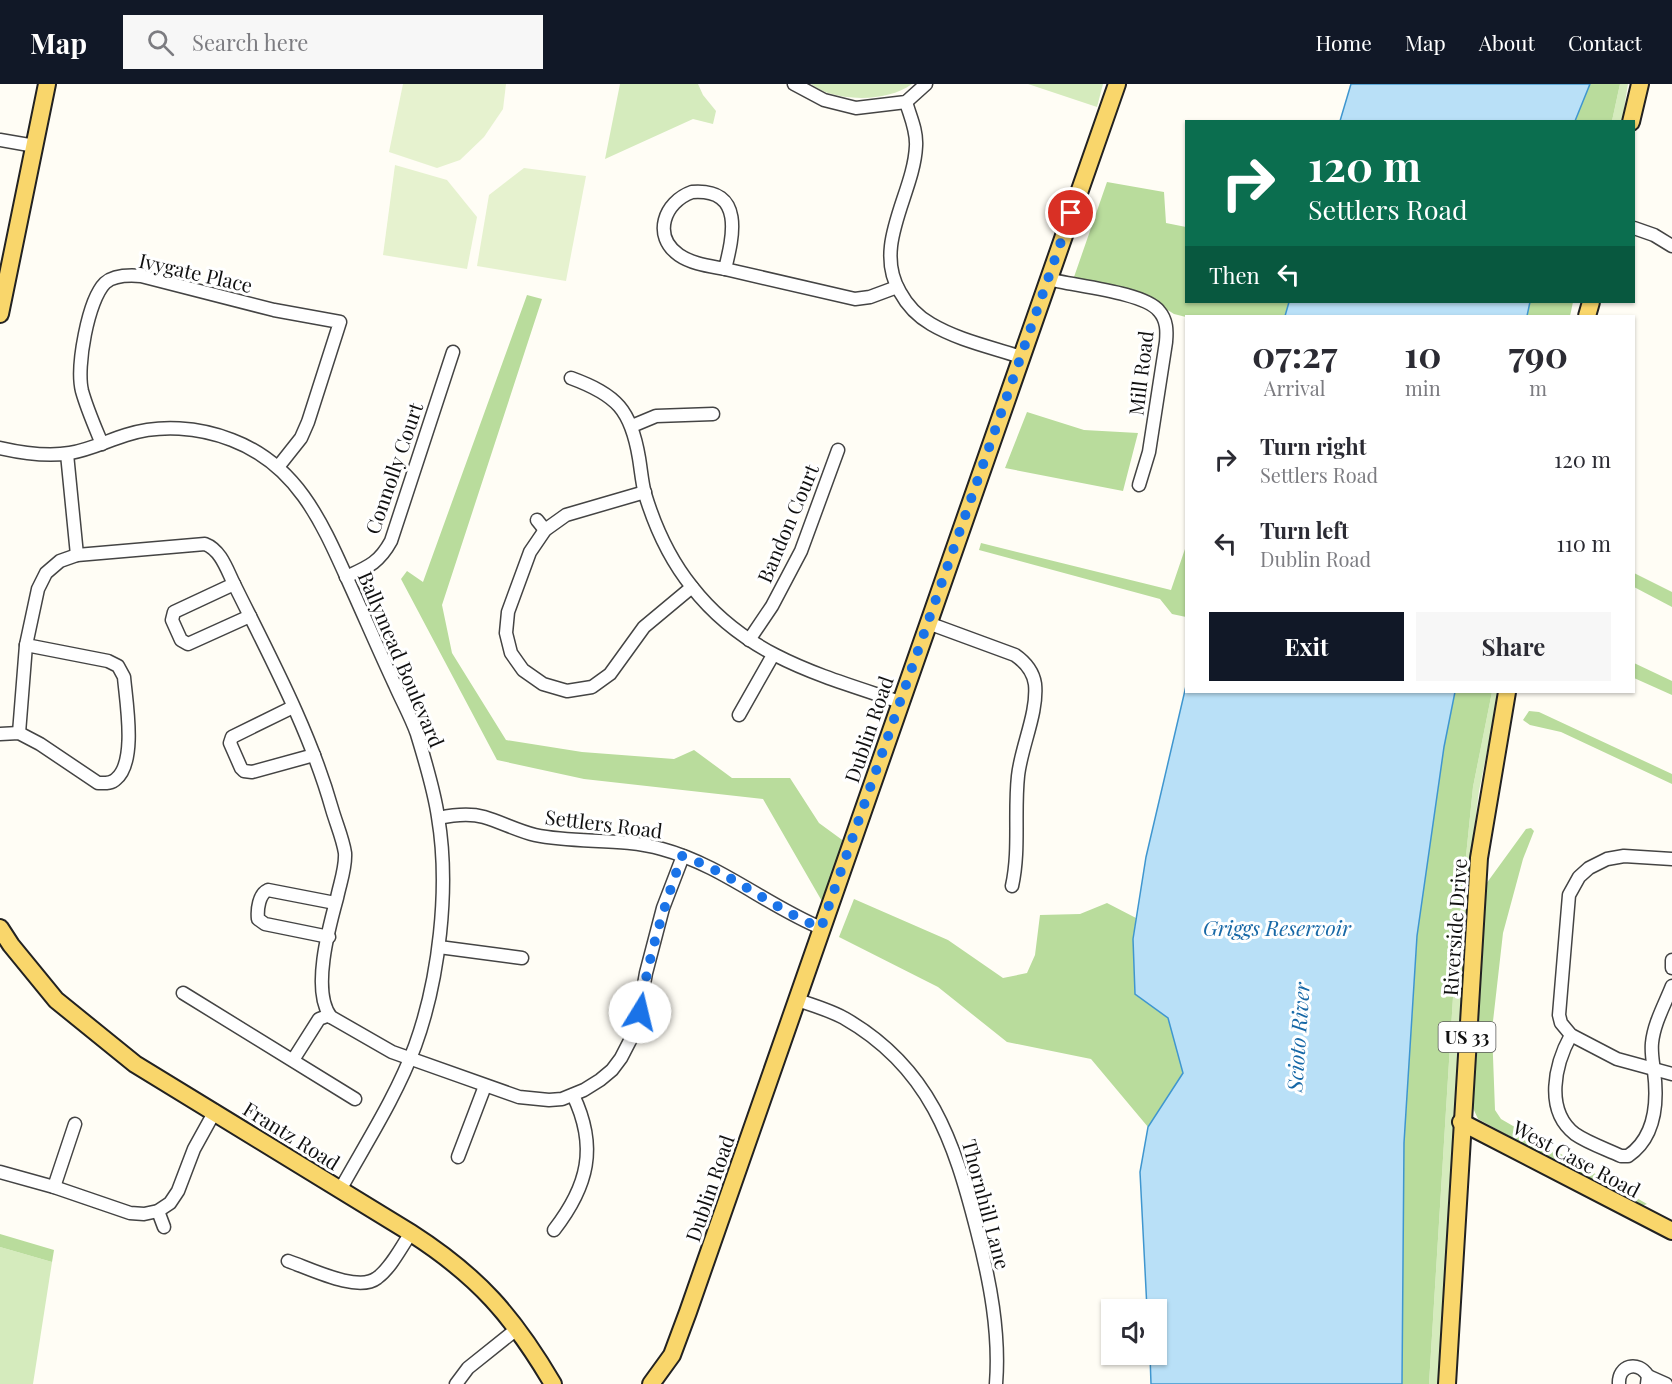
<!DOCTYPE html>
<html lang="en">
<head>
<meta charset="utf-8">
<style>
  body { margin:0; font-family:"Playfair Display",serif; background:#f7f7f7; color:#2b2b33; height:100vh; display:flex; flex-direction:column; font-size:22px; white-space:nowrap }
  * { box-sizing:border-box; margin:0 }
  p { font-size:20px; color:#7c7c81 }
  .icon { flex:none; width:33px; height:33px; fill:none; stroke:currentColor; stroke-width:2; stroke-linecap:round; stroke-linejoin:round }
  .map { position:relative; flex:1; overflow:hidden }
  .drawer { position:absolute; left:1185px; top:231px; width:450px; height:378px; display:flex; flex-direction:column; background:#fff; border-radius:0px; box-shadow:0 2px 4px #0004 }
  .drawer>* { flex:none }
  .guide { position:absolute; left:1185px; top:36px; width:450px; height:183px; border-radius:0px; box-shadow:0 2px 4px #0004; background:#0b6e4f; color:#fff; overflow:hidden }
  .fabs { position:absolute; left:1101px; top:1215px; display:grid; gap:12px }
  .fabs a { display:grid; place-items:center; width:66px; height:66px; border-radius:0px; background:#fff; box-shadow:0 2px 4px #0004; font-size:30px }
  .pin { position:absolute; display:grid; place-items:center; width:51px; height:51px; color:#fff; margin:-26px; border:3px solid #fff; border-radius:50%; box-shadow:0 2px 6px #0007 }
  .me { position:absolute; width:66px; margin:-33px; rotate:9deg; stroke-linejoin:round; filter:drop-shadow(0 0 4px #0008) }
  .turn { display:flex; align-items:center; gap:21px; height:126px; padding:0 24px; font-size:27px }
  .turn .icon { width:78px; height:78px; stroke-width:2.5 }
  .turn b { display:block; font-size:42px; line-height:51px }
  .then { display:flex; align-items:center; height:57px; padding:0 24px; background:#0003; gap:12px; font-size:22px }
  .eta { display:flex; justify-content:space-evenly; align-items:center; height:102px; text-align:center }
  .eta b { font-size:36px; font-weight:700; line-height:42px }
  .cta { display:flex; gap:12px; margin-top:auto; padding:12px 24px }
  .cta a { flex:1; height:69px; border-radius:0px; background:#111827; color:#fff; font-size:24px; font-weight:700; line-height:69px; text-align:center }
  .cta a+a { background:#f7f7f7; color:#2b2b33 }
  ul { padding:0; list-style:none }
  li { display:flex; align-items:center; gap:18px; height:84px; padding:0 24px }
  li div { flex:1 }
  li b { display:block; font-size:22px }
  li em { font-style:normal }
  header { display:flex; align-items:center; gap:36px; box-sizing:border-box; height:84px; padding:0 30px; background:#111827; color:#fff }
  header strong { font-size:28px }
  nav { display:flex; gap:33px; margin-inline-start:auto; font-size:21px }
  .search { width:420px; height:54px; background:#f7f7f7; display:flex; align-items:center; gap:15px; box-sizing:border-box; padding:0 21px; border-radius:0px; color:#7c7c81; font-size:22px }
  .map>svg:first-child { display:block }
</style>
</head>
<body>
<header>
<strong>Map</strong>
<div class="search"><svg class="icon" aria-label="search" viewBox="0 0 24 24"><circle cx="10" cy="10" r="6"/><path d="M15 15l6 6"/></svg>Search here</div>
<nav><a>Home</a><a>Map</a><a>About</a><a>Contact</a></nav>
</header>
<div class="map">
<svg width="1672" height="1300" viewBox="0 0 1672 1300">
  <rect width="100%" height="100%" fill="#fffdf5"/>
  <g fill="#d5ebbd">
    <polygon points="620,0 698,0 703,11 716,27 713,40 693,35 605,75"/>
    <path d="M 811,0 L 912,0 C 890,16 854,17 828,9 C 822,7 816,3 811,0 Z"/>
    <polygon points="1028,0 1103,0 1097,23"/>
    <polygon points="1620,0 1628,0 1622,37 1612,37"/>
    <polygon points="1492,608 1499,608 1479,707 1473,755 1439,1300 1429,1300 1455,881 1473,703"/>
    <polygon points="0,1163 52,1178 33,1300 0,1300"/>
  </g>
  <g fill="#b9dc9c">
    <polygon points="1590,0 1620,0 1612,37 1575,37"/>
    <polygon points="1107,98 1164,108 1166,139 1186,143 1186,218 1289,218 1285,232 1186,233 1174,230 1141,209 1074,193"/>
    <polygon points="527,211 542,215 442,521 452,569 506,656 582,668 674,675 694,666 732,694 790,694 819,739 845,758 823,819 763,715 584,695 497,676 401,495 407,487 423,498"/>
    <polygon points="1530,218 1573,218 1570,232 1527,232"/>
    <polygon points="1027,328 1084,346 1138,349 1123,407 1005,384"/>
    <polygon points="981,459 1171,506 1186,462 1186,533 1172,530 1160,515 979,466"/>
    <polygon points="1634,489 1672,508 1672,523 1634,503"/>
    <polygon points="1634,579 1672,597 1672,611 1634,594"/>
    <polygon points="1455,608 1492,608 1473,703 1455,881 1429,1300 1402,1300 1404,1059 1417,852 1444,663"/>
    <polygon points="1529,627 1539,628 1672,690 1672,700 1561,648 1530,641 1523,636"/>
    <polygon points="1531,744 1534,747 1523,775 1503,849 1492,946 1495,1026 1501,1035 1647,1120 1639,1123 1478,1035 1473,1024 1486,800 1526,745"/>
    <polygon points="854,815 948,856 1003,894 1027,889 1035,871 1040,831 1080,830 1107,819 1136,834 1133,855 1135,910 1168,934 1183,989 1148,1043 1091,975 1007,958 938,903 839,853"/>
    <polygon points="0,1150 54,1166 52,1178 0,1163"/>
  </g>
  <g fill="#e6f2cf">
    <polygon points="403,0 506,0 503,25 484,53 460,76 437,84 389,68"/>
    <polygon points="395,81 447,96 477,133 467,185 383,171"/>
    <polygon points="524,84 586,92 566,197 477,182 489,111"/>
  </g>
  <g fill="#b9e0f7" stroke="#3f96cf" stroke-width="1.5">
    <polygon points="1351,0 1590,0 1575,37 1340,37"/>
    <polygon points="1289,218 1530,218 1527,232 1285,232"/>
    <polygon points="1186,602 1186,608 1455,608 1444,663 1417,852 1404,1059 1402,1300 1151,1300 1150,1271 1156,1270 1156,1226 1147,1225 1140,1088 1148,1043 1183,989 1168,934 1135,910 1133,855 1146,773"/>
  </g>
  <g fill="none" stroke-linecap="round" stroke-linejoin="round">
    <defs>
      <g id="minor">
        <polyline points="794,0 824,16 856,24 906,18 926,0"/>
        <path d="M 906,18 C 910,32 917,46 916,62 C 914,110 872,161 900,208 C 907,221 917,232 931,240 C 958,256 991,263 1021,273"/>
        <polyline points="0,56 35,62"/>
        <path d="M 692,108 C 745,104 733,153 725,185 C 710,182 692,180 679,171 C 652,152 664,118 692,108 Z"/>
        <polyline points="1634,144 1654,151 1672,162"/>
        <polyline points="725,185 855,215 870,213 897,203"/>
        <path d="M 1048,195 C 1074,202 1144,208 1159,227 C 1167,236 1167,247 1166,258 L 1149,368 L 1139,401"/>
        <path d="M 571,294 C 617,311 631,326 639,374 C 641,386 642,399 645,410 C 655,443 671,477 692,503 C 747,573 820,591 900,618"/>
        <polyline points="632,342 656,332 713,330"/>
        <path d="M 102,360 C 95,343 87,325 82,307 C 76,283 88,216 105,199 C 114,191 129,191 141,192 L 274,226 L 340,238 L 308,338 L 301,354 L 278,383"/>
        <path d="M 0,364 C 22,369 47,373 70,369 C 89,366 107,357 126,351 C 160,340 199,343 232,356 C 303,383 326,449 355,512 C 368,541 381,571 395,601 C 402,617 411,633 417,650 C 425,677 434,705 438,733 C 450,804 439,896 415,962 C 396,1013 366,1059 340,1106"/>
        <polyline points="67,370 77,471"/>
        <polyline points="645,408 566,431 545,446 530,468 508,528 506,549 511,569 523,586 543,600 567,607 592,603 610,590 644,543 692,503"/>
        <polyline points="537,436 545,446"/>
        <path d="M 346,493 C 368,483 379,479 391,457 L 453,268"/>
        <polyline points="234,500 174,528 172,536 181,556 188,560 250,532"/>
        <path d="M 928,539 L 1015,571 C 1025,578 1033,587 1035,600 C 1038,629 1021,663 1018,692 C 1014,729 1020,766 1012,802"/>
        <polyline points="749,556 772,522 801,467 838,366"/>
        <polyline points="293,623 232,653 230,659 241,684 244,687 252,688 314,671"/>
        <polyline points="739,631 773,571"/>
        <path d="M 19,649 L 26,561 L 38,505 L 46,489 L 60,477 L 77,471 L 205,460 C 221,466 227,486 234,500 C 270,573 310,647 332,725 C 336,739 343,755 345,769 C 346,784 340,799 337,814 C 329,843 311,908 331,933 L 392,968 L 519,1013 L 549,1016 L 562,1015 L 584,1006 L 600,996 L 612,986 L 621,974 L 636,945 L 646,889 L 663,824 L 683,772"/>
        <path d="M 0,650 L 19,649 L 40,660 L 98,699 C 105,699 111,700 116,695 C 137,678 126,617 124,593 L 118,582 L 108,577 L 26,561"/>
        <path d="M 439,734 C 453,731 469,729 484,733 C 501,738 518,747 535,751 C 577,760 621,753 662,765 C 721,781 766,821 821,844"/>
        <polyline points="1672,775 1624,772 1607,775 1589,784 1579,793 1569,811 1559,931 1561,939 1571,951 1617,975 1672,990"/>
        <path d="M 329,853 L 265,840 L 258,835 C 257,825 259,810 268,806 L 335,819"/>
        <polyline points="439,863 522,874"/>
        <polyline points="1672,876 1672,884"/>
        <polyline points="183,909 355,1015"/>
        <path d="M 797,916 C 813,921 829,926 844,934 C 930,983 954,1057 977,1147 C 990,1197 1000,1249 996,1300"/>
        <path d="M 1571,951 C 1555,980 1544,1026 1575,1050 C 1588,1059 1606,1065 1621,1072 L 1628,1072 C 1656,1053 1658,1018 1654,987 C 1653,978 1651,969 1652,959 C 1654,939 1665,920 1672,902"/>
        <polyline points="293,976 319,935 327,932 331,933"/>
        <polyline points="458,1073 485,1002"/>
        <polyline points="0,1088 54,1103 130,1129 144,1130 158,1127 170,1119 178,1107 194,1065 215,1027"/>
        <polyline points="54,1103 75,1040"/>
        <polyline points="158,1127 164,1143"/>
        <path d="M 554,1146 C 588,1102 598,1063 573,1011"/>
        <path d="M 288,1177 C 309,1184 358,1209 377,1194 C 391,1184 401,1163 411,1149"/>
        <polyline points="1648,1292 1666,1300"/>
        <polyline points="456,1300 468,1284 518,1244"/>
        <path d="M 1619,1300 C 1618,1281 1638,1276 1648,1292 L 1647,1300"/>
      </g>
      <g id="major">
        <polyline points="1631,38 1640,0"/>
        <polyline points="0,230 47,0"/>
        <polyline points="1587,232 1591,218"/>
        <path d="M 0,844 L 11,861 L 56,916 L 135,980 L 411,1149 C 478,1192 513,1232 553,1300"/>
        <polyline points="1461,1038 1672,1147"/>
        <polyline points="651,1300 672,1271 688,1228 1117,0"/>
        <polyline points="1447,1300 1479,774 1507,608"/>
      </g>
    </defs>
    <use href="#minor" stroke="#444" stroke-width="15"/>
    <use href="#major" stroke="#222" stroke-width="20"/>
    <use href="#minor" stroke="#fff" stroke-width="12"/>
    <use href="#major" stroke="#f9d66b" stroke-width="16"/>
  </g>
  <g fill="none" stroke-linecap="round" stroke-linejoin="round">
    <path stroke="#1a73e8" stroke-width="10" stroke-dasharray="0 18" d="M 640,928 C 648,873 664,823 682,772 C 732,789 772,824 821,844 L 1071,129"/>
  </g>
  <g text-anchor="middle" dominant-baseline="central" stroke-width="6" stroke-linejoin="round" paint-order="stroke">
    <rect fill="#fff" stroke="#585858" stroke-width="1.5" x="1438.5" y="938" width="57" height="30" rx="4.5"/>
    <g font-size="18" font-weight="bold" fill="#111">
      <text x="1467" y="953">US 33</text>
    </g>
    <g font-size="20" fill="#111" stroke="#fff">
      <text transform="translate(196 188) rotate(13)">Ivygate Place</text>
      <text transform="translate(1140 289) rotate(-83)">Mill Road</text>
      <text transform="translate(393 384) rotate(-71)">Connolly Court</text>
      <text transform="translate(787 439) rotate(-67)">Bandon Court</text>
      <text transform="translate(402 575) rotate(67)">Ballymead Boulevard</text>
      <text transform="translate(868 645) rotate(-71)">Dublin Road</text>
      <text transform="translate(604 739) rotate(7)">Settlers Road</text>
      <text transform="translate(1454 843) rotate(-86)">Riverside Drive</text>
      <text transform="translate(292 1051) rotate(32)">Frantz Road</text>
      <text transform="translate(1577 1074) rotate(28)">West Case Road</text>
      <text transform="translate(709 1104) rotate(-71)">Dublin Road</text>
      <text transform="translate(987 1120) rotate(75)">Thornhill Lane</text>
    </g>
    <g font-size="21" font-style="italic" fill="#1768a6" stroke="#fff">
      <text x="1277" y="843">Griggs Reservoir</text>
      <text transform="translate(1297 953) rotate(-86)">Scioto River</text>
    </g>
  </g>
</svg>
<div class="fabs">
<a><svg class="icon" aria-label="sound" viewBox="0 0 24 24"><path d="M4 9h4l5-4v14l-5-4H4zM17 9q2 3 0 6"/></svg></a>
</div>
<div class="pin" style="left:1071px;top:129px;background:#d93025"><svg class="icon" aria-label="arrive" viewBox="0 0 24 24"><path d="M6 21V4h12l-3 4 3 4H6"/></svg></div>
<svg class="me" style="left:640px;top:928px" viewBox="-20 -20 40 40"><circle r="19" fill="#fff"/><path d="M0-13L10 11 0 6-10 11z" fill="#1a73e8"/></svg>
<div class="guide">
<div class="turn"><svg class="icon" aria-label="right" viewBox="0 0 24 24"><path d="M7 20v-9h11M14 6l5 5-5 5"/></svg><div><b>120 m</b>Settlers Road</div></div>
<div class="then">Then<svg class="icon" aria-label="left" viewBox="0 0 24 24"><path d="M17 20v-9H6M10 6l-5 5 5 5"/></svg></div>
</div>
<section class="drawer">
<div class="eta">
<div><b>07:27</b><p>Arrival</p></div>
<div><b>10</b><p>min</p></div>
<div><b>790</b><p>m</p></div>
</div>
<ul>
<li><svg class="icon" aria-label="right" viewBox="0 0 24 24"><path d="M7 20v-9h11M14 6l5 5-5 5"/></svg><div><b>Turn right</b><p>Settlers Road</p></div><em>120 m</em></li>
<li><svg class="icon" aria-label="left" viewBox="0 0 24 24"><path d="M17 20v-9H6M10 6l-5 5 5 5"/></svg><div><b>Turn left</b><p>Dublin Road</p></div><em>110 m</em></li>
</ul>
<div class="cta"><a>Exit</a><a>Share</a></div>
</section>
</div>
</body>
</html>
